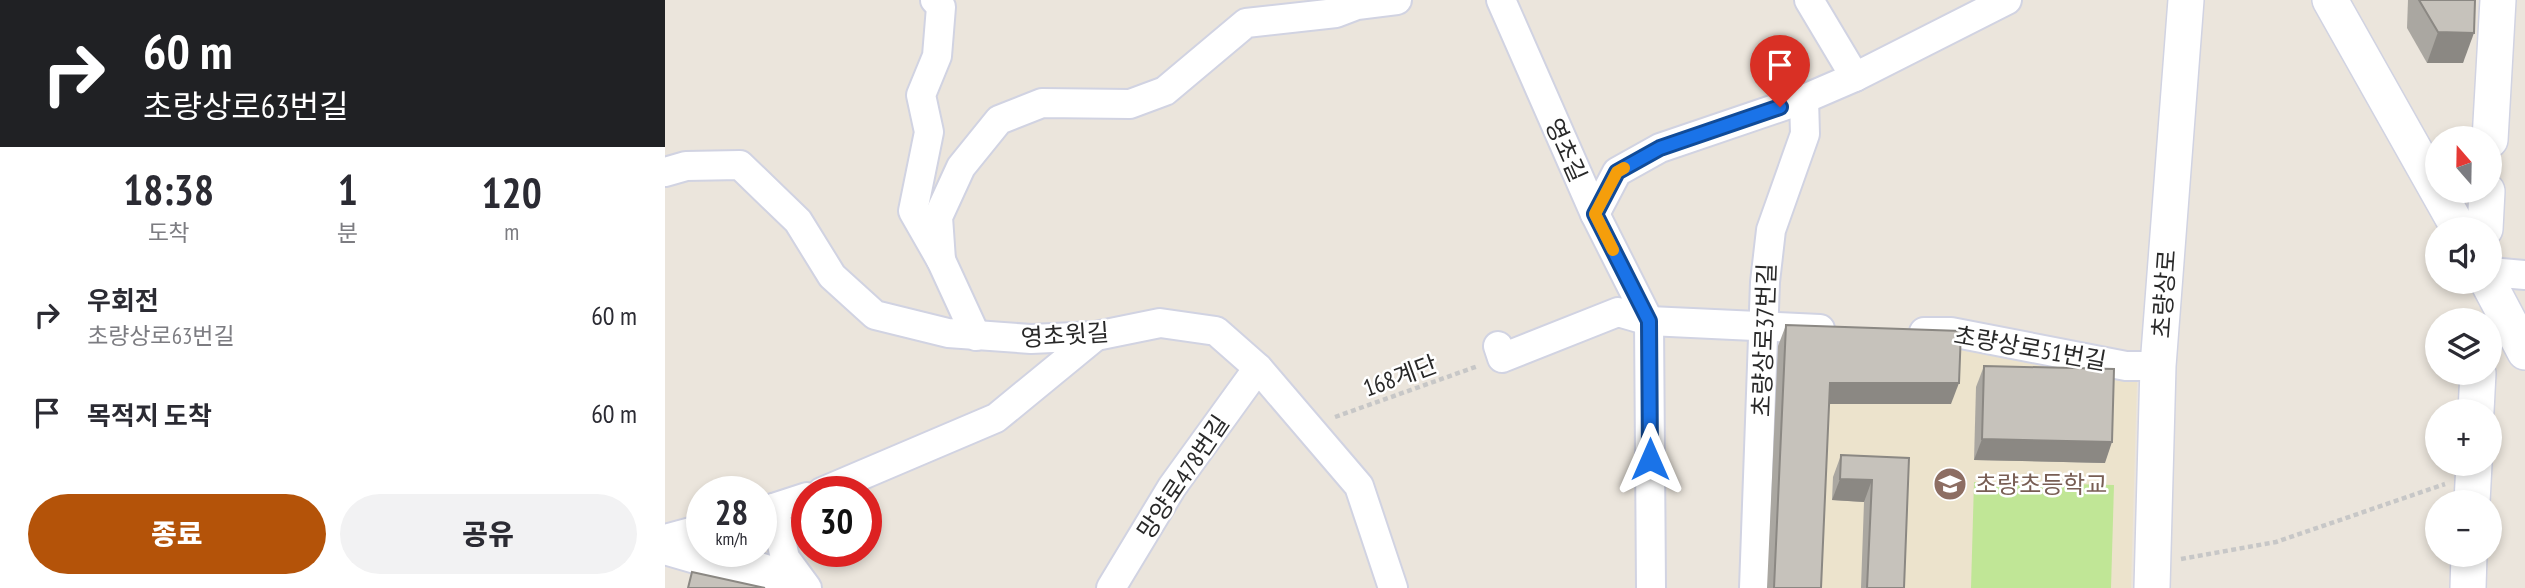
<!DOCTYPE html>
<html lang="ko">
<head>
<meta charset="utf-8">
<style>
  body { margin:0; font-family:"PT Sans Narrow","Noto Sans KR",sans-serif; background:#f2f2f3; color:#2b2b33; height:100vh; display:flex; flex-direction:column; font-size:26px; white-space:nowrap }
  * { box-sizing:border-box; margin:0 }
  p { font-size:23px; color:#7c7c81 }
  .icon { flex:none; width:38px; height:38px; fill:none; stroke:currentColor; stroke-width:2; stroke-linecap:round; stroke-linejoin:round }
  .map { position:relative; flex:1; overflow:hidden }
  .side { display:flex; flex-direction:column; background:#fff; width:665px }
  .side>* { flex:none }
  .top-card { background:#202124; color:#fff; overflow:hidden }
  .needle { width:46px; rotate:340deg }
  .fabs { position:absolute; left:1760px; top:126px; display:grid; gap:14px }
  .fabs a { display:grid; place-items:center; width:77px; height:77px; border-radius:50%; background:#fff; box-shadow:0 4px 10px #0003; font-size:35px }
  .speed { position:absolute; left:21px; top:476px; display:flex; gap:14px; font-size:35px; font-weight:700; text-align:center }
  .speed>* { display:grid; place-content:center; width:91px; height:91px; border-radius:50%; background:#fff; box-shadow:0 4px 10px #0003; line-height:1 }
  .speed small { font-size:18px; font-weight:400 }
  .speed .limit { border:10px solid #d22; background:#fff; color:#111 }
  .pin { position:absolute; display:grid; place-items:center; width:60px; height:60px; color:#fff; margin:-72px -30px; border-radius:50% 50% 50% 0; rotate:-45deg; box-shadow:0 0 7px #0007 }
  .pin .icon { rotate:45deg }
  .me { position:absolute; width:77px; margin:-38px; rotate:0deg; stroke-linejoin:round; filter:drop-shadow(0 0 5px #0008) }
  .turn { display:flex; align-items:center; gap:24px; height:147px; padding:0 28px; font-size:32px }
  .turn .icon { width:91px; height:91px; stroke-width:2.5 }
  .turn b { display:block; font-size:49px; line-height:60px }
  .eta { display:flex; justify-content:space-evenly; align-items:center; height:119px; text-align:center }
  .eta b { font-size:42px; font-weight:800; line-height:49px }
  .cta { display:flex; gap:14px; margin-top:auto; padding:14px 28px }
  .cta a { flex:1; height:80px; border-radius:42px; background:#b45309; color:#fff; font-size:28px; font-weight:800; line-height:80px; text-align:center }
  .cta a+a { background:#f2f2f3; color:#2b2b33 }
  ul { padding:0; list-style:none }
  li { display:flex; align-items:center; gap:21px; height:98px; padding:0 28px }
  li div { flex:1 }
  li b { display:block; font-size:26px }
  li em { font-style:normal }
  main { display:flex; flex:1; min-height:0 }
  .map>svg:first-child { display:block }
</style>
</head>
<body>
<main>
<section class="side">
<div class="top-card">
<div class="turn"><svg class="icon" aria-label="right" viewBox="0 0 24 24"><path d="M7 20v-9h11M14 6l5 5-5 5"/></svg><div><b>60 m</b>초량상로63번길</div></div>
</div>
<div class="eta">
<div><b>18:38</b><p>도착</p></div>
<div><b>1</b><p>분</p></div>
<div><b>120</b><p>m</p></div>
</div>
<ul>
<li><svg class="icon" aria-label="right" viewBox="0 0 24 24"><path d="M7 20v-9h11M14 6l5 5-5 5"/></svg><div><b>우회전</b><p>초량상로63번길</p></div><em>60 m</em></li>
<li><svg class="icon" aria-label="arrive" viewBox="0 0 24 24"><path d="M6 21V4h12l-3 4 3 4H6"/></svg><div><b>목적지 도착</b></div><em>60 m</em></li>
</ul>
<div class="cta"><a>종료</a><a>공유</a></div>
</section>
<div class="map">
<svg width="1860" height="588" viewBox="0 0 1860 588">
  <rect width="100%" height="100%" fill="#ebe5dc"/>
  <polygon fill="#ece3cc" points="1109,341 1308,346 1456,375 1472,381 1466,588 1095,588"/>
  <polygon fill="#c0e696" points="1309,482 1449,485 1446,588 1306,588"/>
  <g fill="none" stroke-linecap="round" stroke-linejoin="round">
    <defs>
      <g id="minor">
        <polyline points="270,0 276,7 272,56 256,95 264,132 248,211 276,260 311,336"/>
        <polyline points="836,0 930,214 984,321 986,588"/>
        <polyline points="1144,0 1190,77"/>
        <polyline points="0,172 21,166 75,165 133,221 167,276 210,315 283,333 366,339 431,336 495,323 551,331 593,368 694,486 728,588"/>
        <polyline points="930,214 952,172 995,148 1139,99 1190,77 1342,0"/>
        <polyline points="276,260 273,217 296,167 334,120 377,103 465,104 500,91 581,23 671,13 692,5 732,0"/>
        <polyline points="1825,272 1860,275"/>
        <polyline points="1259,332 1286,332 1461,366 1493,366"/>
        <polyline points="833,346 837,358 953,312 984,321 1155,329"/>
        <polyline points="157,492 331,418 431,336"/>
        <polyline points="109,508 120,558 142,588"/>
        <polyline points="96,512 142,497"/>
        <polyline points="0,539 37,529"/>
        <polyline points="446,588 507,487 593,368"/>
        <polyline points="1089,588 1100,282 1106,230 1140,134 1139,99"/>
      </g>
      <g id="tertiary">
        <polyline points="1665,0 1794,229"/>
        <polyline points="1825,140 1833,0"/>
        <polyline points="1820,229 1822,191"/>
        <polyline points="1823,282 1860,352"/>
        <polyline points="1811,411 1813,373"/>
        <polyline points="1807,502 1809,464"/>
        <polyline points="1487,588 1493,366 1521,0"/>
        <polyline points="1803,588 1804,555"/>
      </g>
      <polyline id="secondary" points="0,545 100,574 130,588"/>
    </defs>
    <use href="#minor" stroke="#d1d3e2" stroke-width="32"/>
    <use href="#tertiary" stroke="#d1d3e2" stroke-width="38"/>
    <use href="#secondary" stroke="#d1d3e2" stroke-width="42"/>
    <g stroke="#c7c7c7" stroke-width="4.5" stroke-dasharray="5 3.5" stroke-linecap="butt">
      <polyline points="670,417 813,366"/>
      <polyline points="1516,559 1611,542 1780,484"/>
    </g>
    <use href="#minor" stroke="#fff" stroke-width="28"/>
    <use href="#tertiary" stroke="#fff" stroke-width="35"/>
    <use href="#secondary" stroke="#fff" stroke-width="38"/>
  </g>
  <g fill="#aaa7a1">
    <polygon points="1743,0 1810,0 1798,63 1762,63 1742,28"/>
    <polygon points="1121,325 1286,404 1164,404 1156,588 1102,588 1113,346"/>
    <polygon points="1319,366 1440,463 1309,460 1311,387"/>
    <polygon points="1176,455 1244,458 1239,588 1196,588 1199,502 1167,500 1168,477"/>
  </g>
  <g fill="#8b8883">
    <polygon points="1773,32 1809,33 1798,63 1762,63"/>
    <polygon points="1165,383 1294,383 1286,404 1157,404"/>
    <polygon points="1317,439 1447,442 1440,463 1309,460"/>
    <polygon points="1175,479 1207,480 1199,502 1167,500"/>
  </g>
  <g fill="#c6c2bb" stroke="#8b8883" stroke-width="2">
    <polygon points="1754,0 1810,0 1809,33 1773,32"/>
    <polygon points="1121,325 1296,331 1294,383 1165,383 1156,588 1109,588"/>
    <polygon points="1319,366 1449,369 1447,442 1317,439"/>
    <polygon points="1176,455 1244,458 1239,588 1202,588 1207,480 1175,479"/>
    <polygon points="27,572 100,588 23,588"/>
  </g>
  <g fill="none" stroke-linecap="round" stroke-linejoin="round">
    <defs>
      <polyline id="route" points="985,459 984,321 930,214 952,172 995,148 1115,107"/>
    </defs>
    <use href="#route" stroke="#114b97" stroke-width="18"/>
    <use href="#route" stroke="#1a73e8" stroke-width="12"/>
    <polyline stroke="#f59e0b" stroke-width="12" points="948,250 930,214 952,172 959,168"/>
  </g>
  <defs>
    <symbol id="school-disc" viewBox="-11 -11 22 22"><circle r="9.5" fill="#8d6e63" stroke="#fff"/><path d="M0-5L7-2L0 1L-7-2ZM-4 1L0 2.5L4 1V4Q0 6-4 4Z" fill="#fff"/></symbol>
  </defs>
  <g fill-rule="evenodd">
    <use href="#school-disc" x="1266" y="465" width="38" height="38"/>
  </g>
  <g text-anchor="middle" dominant-baseline="central" stroke-width="5" stroke-linejoin="round" paint-order="stroke">
    <g font-size="24" fill="#292929" stroke="#fff">
      <text transform="translate(901 150) rotate(66)">영초길</text>
      <text transform="translate(1499 294) rotate(-86)">초량상로</text>
      <text transform="translate(400 335) rotate(-4)">영초윗길</text>
      <text transform="translate(1099 340) rotate(-88)">초량상로37번길</text>
      <text transform="translate(1365 348) rotate(10)">초량상로51번길</text>
      <text transform="translate(735 376) rotate(-20)">168계단</text>
      <text transform="translate(518 477) rotate(-56)">망양로478번길</text>
    </g>
    <g font-size="24" fill="#785e54" stroke="#fff" text-anchor="start">
      <text x="1310" y="484">초량초등학교</text>
    </g>
  </g>
</svg>
<div class="fabs">
<a><svg class="needle" viewBox="-14 -14 28 28"><path d="M0-13l5 13h-10z" fill="#e53935"/><path d="M0 13l5-13h-10z" fill="#7c7c81"/></svg></a>
<a><svg class="icon" aria-label="sound" viewBox="0 0 24 24"><path d="M4 9h4l5-4v14l-5-4H4zM17 9q2 3 0 6"/></svg></a>
<a><svg class="icon" aria-label="layers" viewBox="0 0 24 24"><path d="M12 4l9 5-9 5-9-5zM3 14l9 5 9-5"/></svg></a>
<a>+</a>
<a>−</a>
</div>
<div class="speed"><div>28<small>km/h</small></div><div class="limit">30</div></div>
<div class="pin" style="left:1115px;top:107px;background:#d93025"><svg class="icon" aria-label="arrive" viewBox="0 0 24 24"><path d="M6 21V4h12l-3 4 3 4H6"/></svg></div>
<svg class="me" style="left:985px;top:459px" viewBox="-20 -20 40 40"><path d="M0-17L14 15 0 8-14 15z" fill="#1a73e8" stroke="#fff" stroke-width="4"/></svg>
</div>
</main>
</body>
</html>
